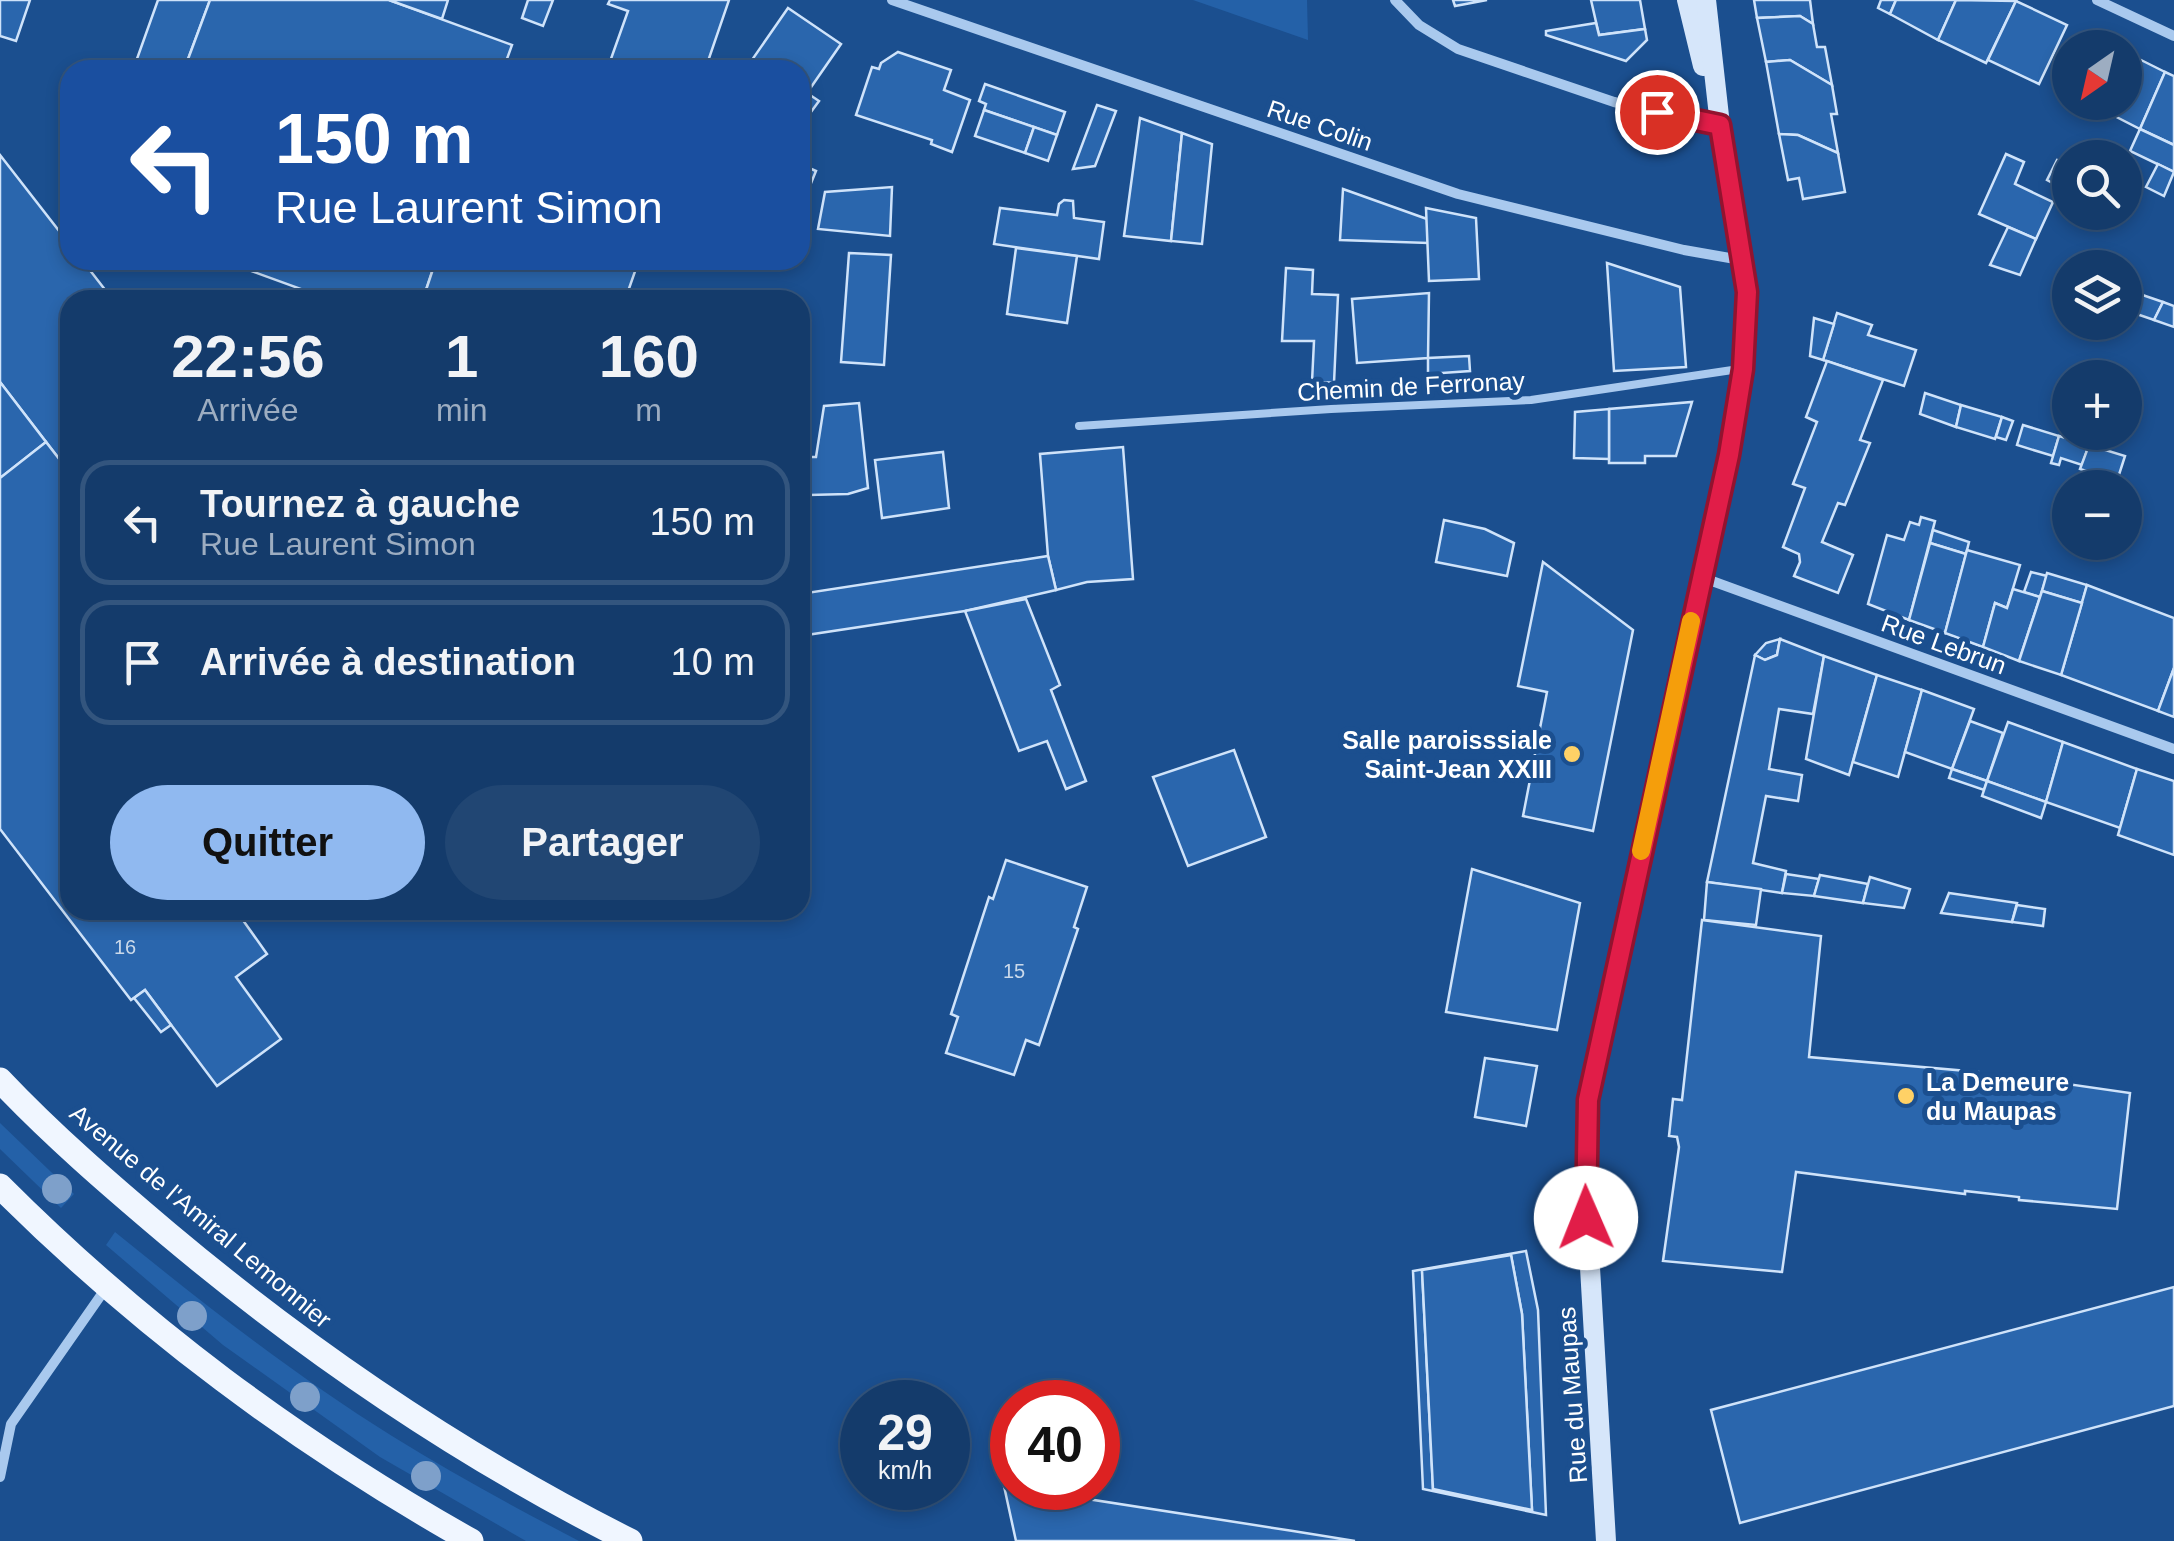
<!DOCTYPE html>
<html lang="fr">
<head>
<meta charset="utf-8">
<style>
  body { margin:0; font-family:Helvetica,sans-serif; background:#214673; color:#f1f3f6; height:100vh; display:flex; flex-direction:column; font-size:38px; white-space:nowrap }
  * { box-sizing:border-box; margin:0 }
  p { font-size:32px; color:#9dadc1 }
  .icon { flex:none; width:55px; height:55px; fill:none; stroke:currentColor; stroke-width:2; stroke-linecap:round; stroke-linejoin:round }
  .map { position:relative; flex:1; overflow:hidden }
  .side { position:absolute; left:60px; top:290px; width:750px; height:630px; display:flex; flex-direction:column; background:#143b6b; border-radius:30px; box-shadow:0 5px 15px #0003,0 0 0 2px #33557e }
  .side>* { flex:none }
  .guide { position:absolute; left:60px; top:60px; width:750px; height:210px; border-radius:30px; box-shadow:0 5px 15px #0003,0 0 0 2px #33557e; background:#1a4fa0; color:#fff; overflow:hidden }
  .needle { width:65px; rotate:214deg }
  .tools { position:absolute; left:2052px; top:30px; display:grid; gap:20px }
  .tools a { display:grid; place-items:center; width:90px; height:90px; border-radius:50%; background:#143b6b; box-shadow:0 5px 15px #0003,0 0 0 2px #33557e; font-size:50px }
  .speed { position:absolute; left:840px; top:1380px; display:flex; gap:20px; font-size:50px; font-weight:700; text-align:center }
  .speed>* { display:grid; place-content:center; width:130px; height:130px; border-radius:50%; background:#143b6b; box-shadow:0 5px 15px #0003,0 0 0 2px #33557e; line-height:1 }
  .speed small { font-size:25px; font-weight:400 }
  .speed .limit { border:15px solid #d22; background:#fff; color:#111 }
  .pin { position:absolute; display:grid; place-items:center; width:85px; height:85px; color:#fff; margin:-42px; border:5px solid #fff; border-radius:50%; box-shadow:0 2px 10px #0007 }
  .me { position:absolute; width:110px; margin:-55px; rotate:359deg; stroke-linejoin:round; filter:drop-shadow(0 0 8px #0008) }
  .turn { display:flex; align-items:center; gap:35px; height:210px; padding:0 50px; font-size:45px }
  .turn .icon { width:130px; height:130px; stroke-width:2.5 }
  .turn b { display:block; font-size:70px; line-height:85px }
  .eta { display:flex; justify-content:space-evenly; align-items:center; height:170px; text-align:center }
  .eta b { font-size:60px; font-weight:700; line-height:70px }
  .button { display:flex; gap:20px; margin-top:auto; padding:20px 50px }
  .button a { flex:1; height:115px; border-radius:60px; background:#90b9f0; color:#111; font-size:40px; font-weight:700; line-height:115px; text-align:center }
  .button a+a { background:#214673; color:#f1f3f6 }
  ul { padding:0; list-style:none }
  li { display:flex; align-items:center; gap:30px; height:125px; margin:0 20px 15px; padding:0 30px; border:5px solid #33557e; border-radius:30px }
  li div { flex:1 }
  li b { display:block; font-size:38px }
  li em { font-style:normal }
  .map>svg:first-child { display:block }
</style>
</head>
<body>
<div class="map">
<svg width="2174" height="1541" viewBox="0 0 2174 1541">
  <rect width="100%" height="100%" fill="#1b4f8f"/>
  <g fill="#2461a8">
    <polygon points="1193,0 1307,0 1308,40"/>
    <polygon points="0,1123 74,1194 61,1208 0,1149"/>
    <path d="M 115,1232 C 204,1304 295,1376 392,1436 C 453,1474 516,1508 579,1541 L 526,1541 L 380,1457 L 223,1345 L 106,1245 Z"/>
  </g>
  <g fill="#2a66ad" stroke="#cfe3fa" stroke-width="2.5" fill-rule="evenodd">
    <polygon points="0,0 30,0 16,41 0,36"/>
    <polygon points="158,0 210,0 184,70 133,70"/>
    <polygon points="210,0 389,0 512,45 503,70 184,70"/>
    <polygon points="389,0 448,0 442,19"/>
    <polygon points="528,0 553,0 543,26 522,18"/>
    <polygon points="610,0 729,0 705,70 607,70 628,11 608,4"/>
    <polygon points="1453,0 1487,0 1455,6"/>
    <polygon points="1591,0 1640,0 1645,29 1599,35"/>
    <polygon points="1754,0 1810,0 1813,24 1800,16 1757,18"/>
    <polygon points="1881,0 1896,0 1890,14 1878,8"/>
    <polygon points="1896,0 1956,0 1938,40 1890,14"/>
    <polygon points="1956,0 2016,1 1986,63 1938,40"/>
    <polygon points="2016,1 2067,25 2039,84 1988,60"/>
    <polygon points="788,8 841,44 807,93 819,101 800,127 800,70 745,70"/>
    <polygon points="1800,16 1813,24 1817,47 1825,47 1832,85 1790,60 1766,62 1757,18"/>
    <polygon points="1596,23 1599,35 1645,29 1647,40 1626,61 1546,35 1546,31"/>
    <polygon points="898,52 951,70 944,90 970,100 952,152 931,144 932,140 856,115 872,67 879,69 881,63"/>
    <polygon points="2125,52 2165,72 2140,129 2097,107 2099,102 2125,102"/>
    <polygon points="1790,60 1832,85 1837,114 1831,114 1838,153 1798,135 1779,134 1766,62"/>
    <polygon points="2165,72 2174,76 2174,145 2140,129"/>
    <polygon points="985,84 1065,112 1057,135 984,110 986,104 979,101"/>
    <polygon points="1097,105 1116,111 1095,166 1073,169"/>
    <polygon points="984,110 1034,127 1025,153 975,136"/>
    <polygon points="1140,118 1182,133 1171,241 1124,236"/>
    <polygon points="1034,127 1057,135 1048,161 1025,153"/>
    <polygon points="2140,129 2174,145 2174,172 2130,151"/>
    <polygon points="1182,133 1212,144 1202,244 1171,241"/>
    <polygon points="1779,134 1798,135 1838,153 1845,192 1803,199 1799,178 1788,180"/>
    <polygon points="2006,154 2024,162 2015,184 2053,202 2036,239 1979,214"/>
    <polygon points="0,155 70,245 70,260 82,260 113,300 70,300 70,473 0,382"/>
    <polygon points="2057,160 2070,165 2060,187 2047,180"/>
    <polygon points="800,164 816,171 807,193 800,194"/>
    <polygon points="2158,164 2174,172 2164,196 2146,187"/>
    <polygon points="892,187 890,236 818,229 825,192"/>
    <polygon points="1343,189 1427,219 1428,243 1340,240"/>
    <polygon points="1064,200 1073,201 1074,218 1104,222 1099,259 994,244 1000,208 1057,215 1059,204"/>
    <polygon points="1426,208 1476,218 1479,279 1429,281"/>
    <polygon points="2008,227 2036,239 2020,275 1990,265"/>
    <polygon points="1016,248 1077,256 1067,323 1007,314"/>
    <polygon points="849,253 891,255 884,365 841,362"/>
    <polygon points="221,260 436,260 424,296 435,300 331,300"/>
    <polygon points="436,260 510,260 537,270 540,260 639,260 625,300 435,300 424,296"/>
    <polygon points="1607,263 1680,287 1686,367 1614,371"/>
    <polygon points="1286,268 1313,270 1312,294 1338,295 1334,383 1312,382 1314,341 1282,341"/>
    <polygon points="2125,289 2163,302 2154,320 2125,310"/>
    <polygon points="1429,293 1428,358 1357,363 1352,299"/>
    <polygon points="2163,302 2174,306 2174,327 2154,320"/>
    <polygon points="1837,313 1872,325 1868,335 1916,350 1904,386 1823,360"/>
    <polygon points="1814,318 1834,324 1823,360 1810,356"/>
    <polygon points="1469,356 1470,371 1428,374 1428,358"/>
    <polygon points="1827,361 1883,380 1860,440 1870,443 1845,505 1838,503 1822,542 1853,555 1838,593 1794,576 1800,562 1799,554 1783,547 1805,488 1793,484 1817,422 1806,417"/>
    <polygon points="0,382 46,442 0,478"/>
    <polygon points="1312,382 1334,383 1334,395 1311,397"/>
    <polygon points="1925,393 1961,405 1956,427 1920,414"/>
    <polygon points="1692,402 1676,456 1645,456 1645,463 1609,463 1609,409"/>
    <polygon points="859,403 868,488 848,494 809,495 808,457 816,457 824,406"/>
    <polygon points="1961,405 2002,417 1995,439 1956,427"/>
    <polygon points="1609,409 1609,459 1574,458 1575,412"/>
    <polygon points="2002,417 2013,421 2006,440 1996,437"/>
    <polygon points="2023,425 2059,436 2053,456 2017,445"/>
    <polygon points="2059,436 2089,445 2082,465 2061,458 2059,465 2051,463"/>
    <polygon points="46,442 70,473 70,910 248,910 240,916 267,954 236,977 281,1039 217,1086 145,990 131,1000 0,829 0,478"/>
    <polygon points="2089,445 2125,456 2117,481 2080,469"/>
    <polygon points="1123,447 1133,579 1087,582 1056,590 1048,556 1040,454"/>
    <polygon points="943,452 949,508 882,518 875,460"/>
    <polygon points="1921,517 1935,521 1909,620 1868,604 1887,535 1904,540 1910,522 1919,525"/>
    <polygon points="1444,520 1485,529 1514,543 1507,576 1436,562"/>
    <polygon points="1933,530 1969,542 1966,554 1930,543"/>
    <polygon points="1930,543 1966,554 1945,633 1909,620"/>
    <polygon points="1967,550 2020,565 2007,608 1995,603 1983,647 1945,633"/>
    <polygon points="1048,556 1056,590 965,611 800,636 800,594"/>
    <polygon points="1543,562 1633,630 1593,831 1523,816 1547,692 1518,686"/>
    <polygon points="2031,572 2047,576 2040,597 2024,592"/>
    <polygon points="2047,573 2087,585 2082,603 2042,591"/>
    <polygon points="2087,585 2174,618 2174,668 2158,711 2061,675"/>
    <polygon points="2013,589 2040,597 2019,661 1983,647 1995,603 2007,608"/>
    <polygon points="2042,591 2082,603 2061,675 2019,661"/>
    <polygon points="1026,599 1060,685 1051,690 1086,781 1066,789 1047,741 1019,751 965,611"/>
    <polygon points="1780,639 1777,655 1765,660 1755,655 1766,643"/>
    <polygon points="1780,639 1824,656 1813,714 1779,709 1769,769 1802,775 1798,801 1766,796 1753,863 1786,871 1782,893 1707,882 1754,660 1755,655 1765,660 1777,655"/>
    <polygon points="1824,656 1877,675 1849,775 1806,759"/>
    <polygon points="2174,668 2174,717 2158,711"/>
    <polygon points="1877,675 1922,690 1898,777 1853,762"/>
    <polygon points="1922,690 1974,709 1952,769 1905,752"/>
    <polygon points="1970,721 2003,733 1987,781 1952,769"/>
    <polygon points="2008,722 2063,742 2046,802 1987,781"/>
    <polygon points="2063,742 2137,769 2120,828 2046,802"/>
    <polygon points="1234,750 1266,837 1188,866 1153,777"/>
    <polygon points="1952,769 1987,781 1984,790 1949,778"/>
    <polygon points="2137,769 2174,781 2174,855 2118,835"/>
    <polygon points="1987,781 2046,802 2041,818 1982,796"/>
    <polygon points="1006,860 1087,887 1074,927 1078,929 1039,1045 1026,1040 1014,1075 946,1053 958,1017 951,1014 989,897 993,899"/>
    <polygon points="1472,869 1580,903 1557,1030 1446,1012"/>
    <polygon points="1786,874 1819,879 1814,896 1782,893"/>
    <polygon points="1820,875 1868,884 1863,903 1814,896"/>
    <polygon points="1870,877 1910,889 1904,908 1863,903"/>
    <polygon points="1707,882 1761,889 1756,925 1704,920"/>
    <polygon points="1949,893 2017,903 2012,922 1941,913"/>
    <polygon points="2017,905 2045,909 2043,926 2012,922"/>
    <polygon points="1702,920 1821,936 1809,1057 1978,1072 1978,1075 2032,1081 2033,1079 2130,1093 2117,1209 2019,1200 2019,1197 1965,1191 1965,1194 1796,1172 1782,1272 1663,1261 1679,1147 1677,1137 1669,1136 1673,1099 1682,1100"/>
    <polygon points="145,990 171,1025 161,1032 134,998"/>
    <polygon points="1485,1058 1537,1066 1526,1126 1475,1117"/>
    <path d="M 1526,1251 L 1538,1310 L 1546,1515 L 1423,1489 L 1413,1271 ZM 1511,1255 L 1522,1314 L 1532,1510 L 1433,1489 L 1422,1270 Z"/>
    <polygon points="1511,1255 1522,1314 1532,1510 1433,1489 1422,1270"/>
    <polygon points="2174,1287 2174,1406 1740,1523 1711,1410"/>
    <polygon points="1004,1486 1293,1531 1355,1541 1016,1541"/>
  </g>
  <g fill="none" stroke-linecap="round" stroke-linejoin="round">
    <polyline stroke="#a9c9ee" stroke-width="8" points="1079,426 1331,409 1531,400 1739,369"/>
    <g stroke="#a9c9ee" stroke-width="10">
      <polyline points="892,0 1458,194 1684,250 1741,260"/>
      <polyline points="1395,0 1419,25 1458,49 1614,102 1719,125"/>
      <polyline points="2097,0 2174,36"/>
      <polyline points="1701,577 2174,749"/>
      <polyline points="0,1477 11,1424 106,1288"/>
    </g>
    <g stroke="#d6e6fa" stroke-width="20">
      <polyline points="1687,0 1703,66"/>
      <polyline points="1606,1541 1585,1182 1588,1100 1729,455 1743,369 1747,292 1720,125 1706,0"/>
    </g>
    <g stroke="#f0f6ff" stroke-width="25">
      <path d="M 0,1080 C 52,1135 110,1185 168,1234 C 311,1354 463,1457 630,1541"/>
      <path d="M 0,1186 C 142,1328 296,1442 471,1541"/>
    </g>
  </g>
  <g fill="#7ea0ca">
    <circle cx="57" cy="1189" r="15"/>
    <circle cx="192" cy="1316" r="15"/>
    <circle cx="305" cy="1397" r="15"/>
    <circle cx="426" cy="1476" r="15"/>
  </g>
  <g fill="none" stroke-linecap="round" stroke-linejoin="round">
    <defs>
      <polyline id="route" points="1586,1218 1588,1100 1729,455 1743,369 1747,292 1720,125 1657,112"/>
    </defs>
    <use href="#route" stroke="#92132f" stroke-width="25"/>
    <use href="#route" stroke="#e11d48" stroke-width="18"/>
    <polyline stroke="#f59e0b" stroke-width="18" points="1641,851 1691,621"/>
  </g>
  <g fill="#ffd166" stroke="#1b4f8f" stroke-width="4">
    <circle cx="1572" cy="754" r="10"/>
    <circle cx="1906" cy="1096" r="10"/>
  </g>
  <g text-anchor="middle" dominant-baseline="central" stroke-width="10" stroke-linejoin="round" paint-order="stroke">
    <g font-size="20" fill="#cad9ea">
      <text x="125" y="947">16</text>
      <text x="1014" y="971">15</text>
    </g>
    <g font-size="25" fill="#fff" stroke="#1b4f8f">
      <text transform="translate(1320 125) rotate(19)">Rue Colin</text>
      <text transform="translate(1411 386) rotate(-3)">Chemin de Ferronay</text>
      <text transform="translate(1944 644) rotate(20)">Rue Lebrun</text>
      <text transform="translate(201 1216) rotate(40)">Avenue de l'Amiral Lemonnier</text>
      <text transform="translate(1572 1395) rotate(-94)">Rue du Maupas</text>
    </g>
    <g font-size="25" font-weight="bold" fill="#fff" stroke="#1b4f8f" text-anchor="end">
      <text x="1552" y="740">Salle paroisssiale<tspan x="1552" dy="29">Saint-Jean XXIII</tspan></text>
      <text x="1926" y="1082" text-anchor="start">La Demeure<tspan x="1926" dy="29">du Maupas</tspan></text>
    </g>
  </g>
</svg>
<div class="tools">
<a><svg class="needle" viewBox="-14 -14 28 28"><path d="M0-13l5 13h-10z" fill="#e53935"/><path d="M0 13l5-13h-10z" fill="#9dadc1"/></svg></a>
<a><svg class="icon" aria-label="search" viewBox="0 0 24 24"><circle cx="10" cy="10" r="6"/><path d="M15 15l6 6"/></svg></a>
<a><svg class="icon" aria-label="layers" viewBox="0 0 24 24"><path d="M12 4l9 5-9 5-9-5zM3 14l9 5 9-5"/></svg></a>
<a>+</a>
<a>−</a>
</div>
<div class="speed"><div>29<small>km/h</small></div><div class="limit">40</div></div>
<div class="pin" style="left:1657px;top:112px;background:#d93025"><svg class="icon" aria-label="arrive" viewBox="0 0 24 24"><path d="M6 21V4h12l-3 4 3 4H6"/></svg></div>
<svg class="me" style="left:1586px;top:1218px" viewBox="-20 -20 40 40"><circle r="19" fill="#fff"/><path d="M0-13L10 11 0 6-10 11z" fill="#e11d48"/></svg>
<div class="guide">
<div class="turn"><svg class="icon" aria-label="left" viewBox="0 0 24 24"><path d="M17 20v-9H6M10 6l-5 5 5 5"/></svg><div><b>150 m</b>Rue Laurent Simon</div></div>
</div>
<section class="side">
<div class="eta">
<div><b>22:56</b><p>Arrivée</p></div>
<div><b>1</b><p>min</p></div>
<div><b>160</b><p>m</p></div>
</div>
<ul>
<li><svg class="icon" aria-label="left" viewBox="0 0 24 24"><path d="M17 20v-9H6M10 6l-5 5 5 5"/></svg><div><b>Tournez à gauche</b><p>Rue Laurent Simon</p></div><em>150 m</em></li>
<li><svg class="icon" aria-label="arrive" viewBox="0 0 24 24"><path d="M6 21V4h12l-3 4 3 4H6"/></svg><div><b>Arrivée à destination</b></div><em>10 m</em></li>
</ul>
<div class="button"><a>Quitter</a><a>Partager</a></div>
</section>
</div>
</body>
</html>
